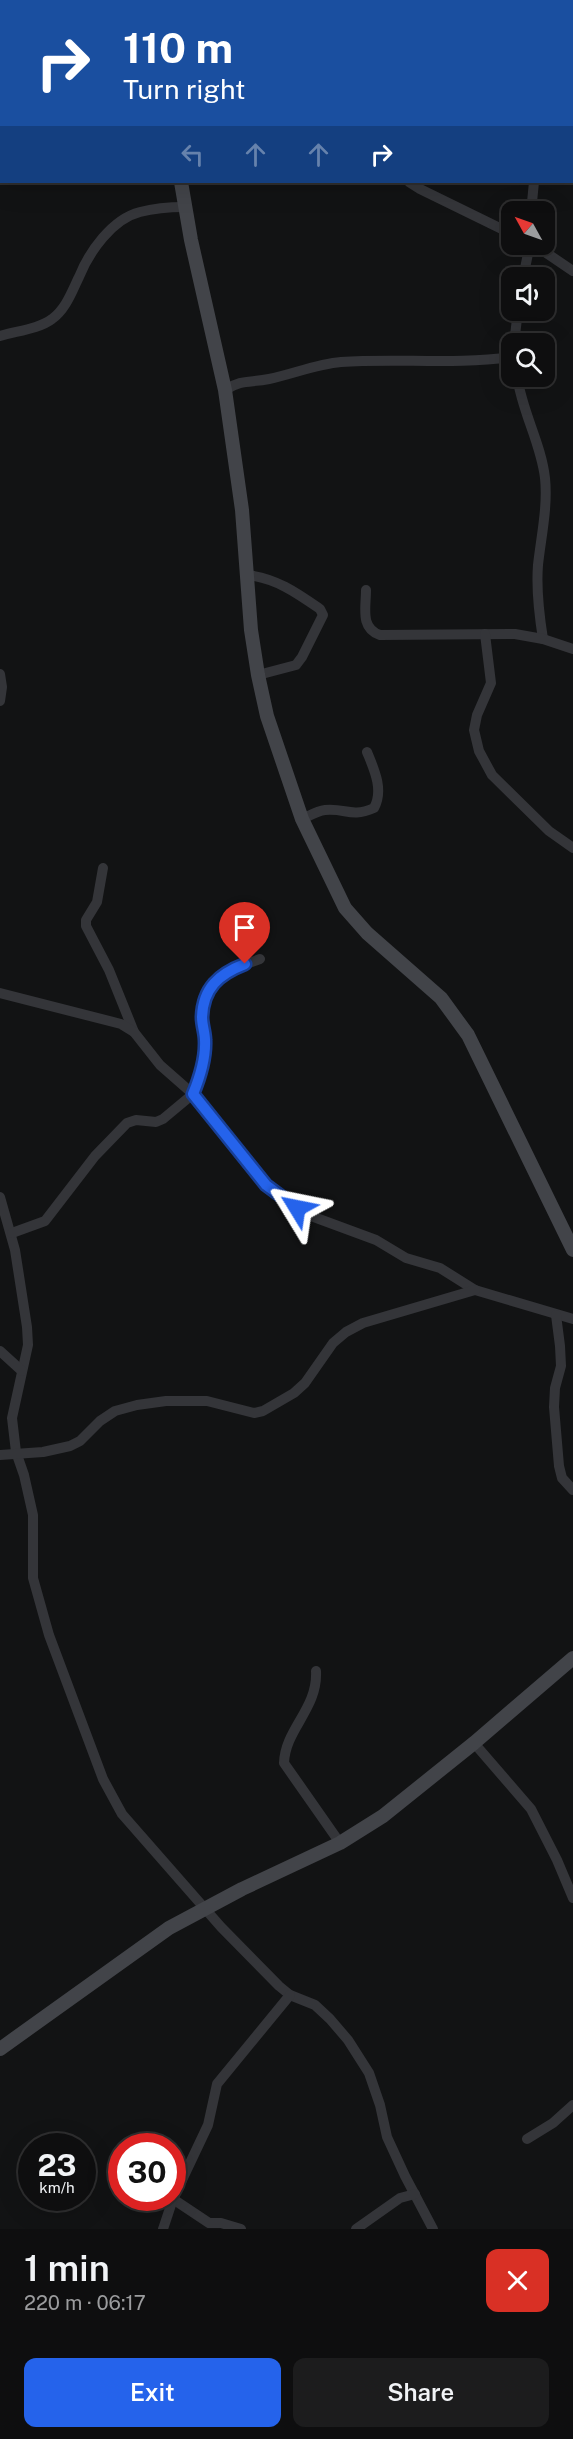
<!DOCTYPE html>
<html lang="en">
<head>
<meta charset="utf-8">
<style>
  body { margin:0; font-family:"Public Sans",sans-serif; background:#1c1c1d; color:#f1f3f6; height:100vh; display:flex; flex-direction:column; font-size:22px; white-space:nowrap }
  * { box-sizing:border-box; margin:0 }
  p { font-size:20px; color:#9b9c9e }
  .icon { flex:none; width:33px; height:33px; fill:none; stroke:currentColor; stroke-width:2; stroke-linecap:round; stroke-linejoin:round }
  .map { position:relative; height:2229px; overflow:hidden }
  .panel { display:flex; flex-direction:column; background:#0e0e0f; flex:1 }
  .panel>* { flex:none }
  .guide { position:absolute; left:0px; top:0px; width:573px; height:183px; box-shadow:0 6px 24px #0002,0 0 0 2px #2e2e2f; background:#1a4fa0; color:#fff; overflow:hidden }
  .needle { width:39px; rotate:310deg }
  .controls { position:absolute; left:501px; top:201px; display:grid; gap:12px }
  .controls a { display:grid; place-items:center; width:54px; height:54px; border-radius:12px; background:#0e0e0f; box-shadow:0 6px 24px #0002,0 0 0 2px #2e2e2f; font-size:30px }
  .speed { position:absolute; left:18px; top:2133px; display:flex; gap:12px; font-size:30px; font-weight:700; text-align:center }
  .speed>* { display:grid; place-content:center; width:78px; height:78px; border-radius:50%; background:#0e0e0f; box-shadow:0 6px 24px #0002,0 0 0 2px #2e2e2f; line-height:1 }
  .speed small { font-size:15px; font-weight:400 }
  .speed .limit { border:9px solid #d22; background:#fff; color:#111 }
  .pin { position:absolute; display:grid; place-items:center; width:51px; height:51px; color:#fff; margin:-62px -26px; border-radius:50% 50% 50% 0; rotate:-45deg; box-shadow:0 0 6px #0007 }
  .pin .icon { rotate:45deg }
  .me { position:absolute; width:66px; margin:-33px; rotate:305deg; stroke-linejoin:round; filter:drop-shadow(0 0 4px #0008) }
  .turn { display:flex; align-items:center; gap:21px; height:126px; padding:0 24px; font-size:27px }
  .turn .icon { width:78px; height:78px; stroke-width:2.5 }
  .turn b { display:block; font-size:42px; line-height:51px }
  .lanes { display:flex; align-items:center; height:57px; padding:0 24px; background:#0003; justify-content:center; gap:30px; direction:ltr }
  .lanes .off { opacity:.35 }
  .round { display:grid; place-items:center; flex:none; width:63px; height:63px; border-radius:12px; background:#1c1c1d }
  .overview { display:flex; align-items:center; justify-content:space-between; height:102px; padding:0 24px }
  h1 { font-size:36px; font-weight:600; line-height:45px }
  .action { display:flex; gap:12px; margin-top:auto; padding:12px 24px }
  .action a { flex:1; height:69px; border-radius:12px; background:#2563eb; color:#fff; font-size:24px; font-weight:600; line-height:69px; text-align:center }
  .action a+a { background:#1c1c1d; color:#f1f3f6 }
  .map>svg:first-child { display:block }
</style>
</head>
<body>
<div class="map">
<svg width="573" height="2229" viewBox="0 0 573 2229">
  <rect width="100%" height="100%" fill="#121314"/>
  <g fill="none" stroke-linecap="round" stroke-linejoin="round">
    <g stroke="#343539" stroke-width="10">
      <polyline points="572,29 573,28"/>
      <polyline points="409,182 420,189 512,234"/>
      <polyline points="531,212 534,182"/>
      <polyline points="533,244 573,271"/>
      <polyline points="523,278 530,244"/>
      <path d="M 0,336 C 16,331 39,329 52,319 C 66,309 72,291 79,277 C 89,252 112,219 140,212 C 155,208 170,207 185,207"/>
      <polyline points="514,344 518,310"/>
      <path d="M 517,376 C 522,412 541,443 545,478 C 548,507 541,537 538,565 C 536,590 539,614 543,639"/>
      <path d="M 225,390 C 242,379 250,383 269,379 C 293,374 317,364 341,362 C 398,358 455,365 512,357"/>
      <path d="M 247,575 C 276,578 297,593 320,609 L 323,615 L 302,657 L 296,665 L 258,675"/>
      <path d="M 366,590 C 366,608 360,628 380,635 L 515,634 L 543,639 L 573,649"/>
      <polyline points="485,634 491,683 477,715 474,730 479,751 492,775 549,831 573,848"/>
      <polyline points="0,674 2,687 0,701"/>
      <path d="M 302,819 C 309,816 317,811 325,810 C 347,808 350,818 374,808 C 384,790 374,769 367,752"/>
      <polyline points="103,868 97,902 86,920 86,926 109,970 134,1032"/>
      <polyline points="0,993 121,1024 134,1032 160,1065 193,1094 266,1185 283,1200 311,1216 376,1240 406,1258 440,1268 475,1290 573,1319"/>
      <polyline points="0,1197 15,1250 27,1327 28,1345 12,1418 16,1452 24,1475 33,1515 33,1578 49,1635 103,1779 122,1814 221,1927 279,1986 290,1995 315,2005 330,2019 348,2040 369,2073 380,2105 387,2137 405,2176 433,2229"/>
      <polyline points="12,1233 45,1221 95,1156 127,1123 136,1120 156,1122 163,1119 193,1094 202,1071 205,1041 202,1019 204,998 214,982 230,970 260,959"/>
      <polyline points="556,1315 560,1346 561,1366 555,1388 554,1407 559,1466 562,1478 573,1490"/>
      <polyline points="0,1351 22,1371"/>
      <polyline points="0,1455 43,1452 70,1446 80,1441 100,1421 115,1411 137,1405 166,1401 207,1401 254,1413 263,1411 294,1393 305,1383 333,1343 346,1332 363,1323 475,1290"/>
      <path d="M 316,1671 C 318,1709 285,1729 284,1763 L 340,1843"/>
      <polyline points="474,1743 531,1809 557,1860 573,1898"/>
      <polyline points="527,2139 553,2123 573,2105"/>
      <polyline points="173,2199 209,2223 221,2223 241,2229"/>
      <polyline points="163,2229 173,2199 208,2125 217,2084 290,1995"/>
      <polyline points="356,2229 400,2198 415,2194"/>
    </g>
    <g stroke="#424449" stroke-width="14">
      <polyline points="167,2 167,0"/>
      <polyline points="181,182 191,240 225,390 242,510 251,630 258,675 267,716 302,819 345,908 367,933 441,998 468,1035 573,1250"/>
      <polyline points="0,2049 169,1928 242,1889 340,1843 383,1816 474,1743 573,1658"/>
    </g>
  </g>
  <g fill="none" stroke-linecap="round" stroke-linejoin="round">
    <defs>
      <path id="route" d="M 245,964 C 219,974 203,988 202,1017 C 202,1025 205,1033 205,1040 C 206,1059 200,1077 193,1094 L 266,1185 L 297,1208"/>
    </defs>
    <use href="#route" stroke="#184099" stroke-width="15"/>
    <use href="#route" stroke="#2563eb" stroke-width="10"/>
  </g>
</svg>
<div class="controls">
<a><svg class="needle" viewBox="-14 -14 28 28"><path d="M0-13l5 13h-10z" fill="#e53935"/><path d="M0 13l5-13h-10z" fill="#9b9c9e"/></svg></a>
<a><svg class="icon" aria-label="sound" viewBox="0 0 24 24"><path d="M4 9h4l5-4v14l-5-4H4zM17 9q2 3 0 6"/></svg></a>
<a><svg class="icon" aria-label="search" viewBox="0 0 24 24"><circle cx="10" cy="10" r="6"/><path d="M15 15l6 6"/></svg></a>
</div>
<div class="speed"><div>23<small>km/h</small></div><div class="limit">30</div></div>
<div class="pin" style="left:245px;top:964px;background:#d93025"><svg class="icon" aria-label="arrive" viewBox="0 0 24 24"><path d="M6 21V4h12l-3 4 3 4H6"/></svg></div>
<svg class="me" style="left:297px;top:1208px" viewBox="-20 -20 40 40"><path d="M0-17L14 15 0 8-14 15z" fill="#2563eb" stroke="#fff" stroke-width="4"/></svg>
<div class="guide">
<div class="turn"><svg class="icon" aria-label="right" viewBox="0 0 24 24"><path d="M7 20v-9h11M14 6l5 5-5 5"/></svg><div><b>110 m</b>Turn right</div></div>
<div class="lanes"><svg class="icon off" aria-label="left" viewBox="0 0 24 24"><path d="M17 20v-9H6M10 6l-5 5 5 5"/></svg><svg class="icon off" aria-label="ahead" viewBox="0 0 24 24"><path d="M12 20V5M6 11l6-6 6 6"/></svg><svg class="icon off" aria-label="ahead" viewBox="0 0 24 24"><path d="M12 20V5M6 11l6-6 6 6"/></svg><svg class="icon" aria-label="right" viewBox="0 0 24 24"><path d="M7 20v-9h11M14 6l5 5-5 5"/></svg></div>
</div>
</div>
<section class="panel">
<div class="overview"><div><h1>1 min</h1><p>220 m · 06:17</p></div><a class="round" style="background:#d93025;color:#fff"><svg class="icon" aria-label="close" viewBox="0 0 24 24"><path d="M6 6l12 12M18 6L6 18"/></svg></a></div>
<div class="action"><a>Exit</a><a>Share</a></div>
</section>
</body>
</html>
